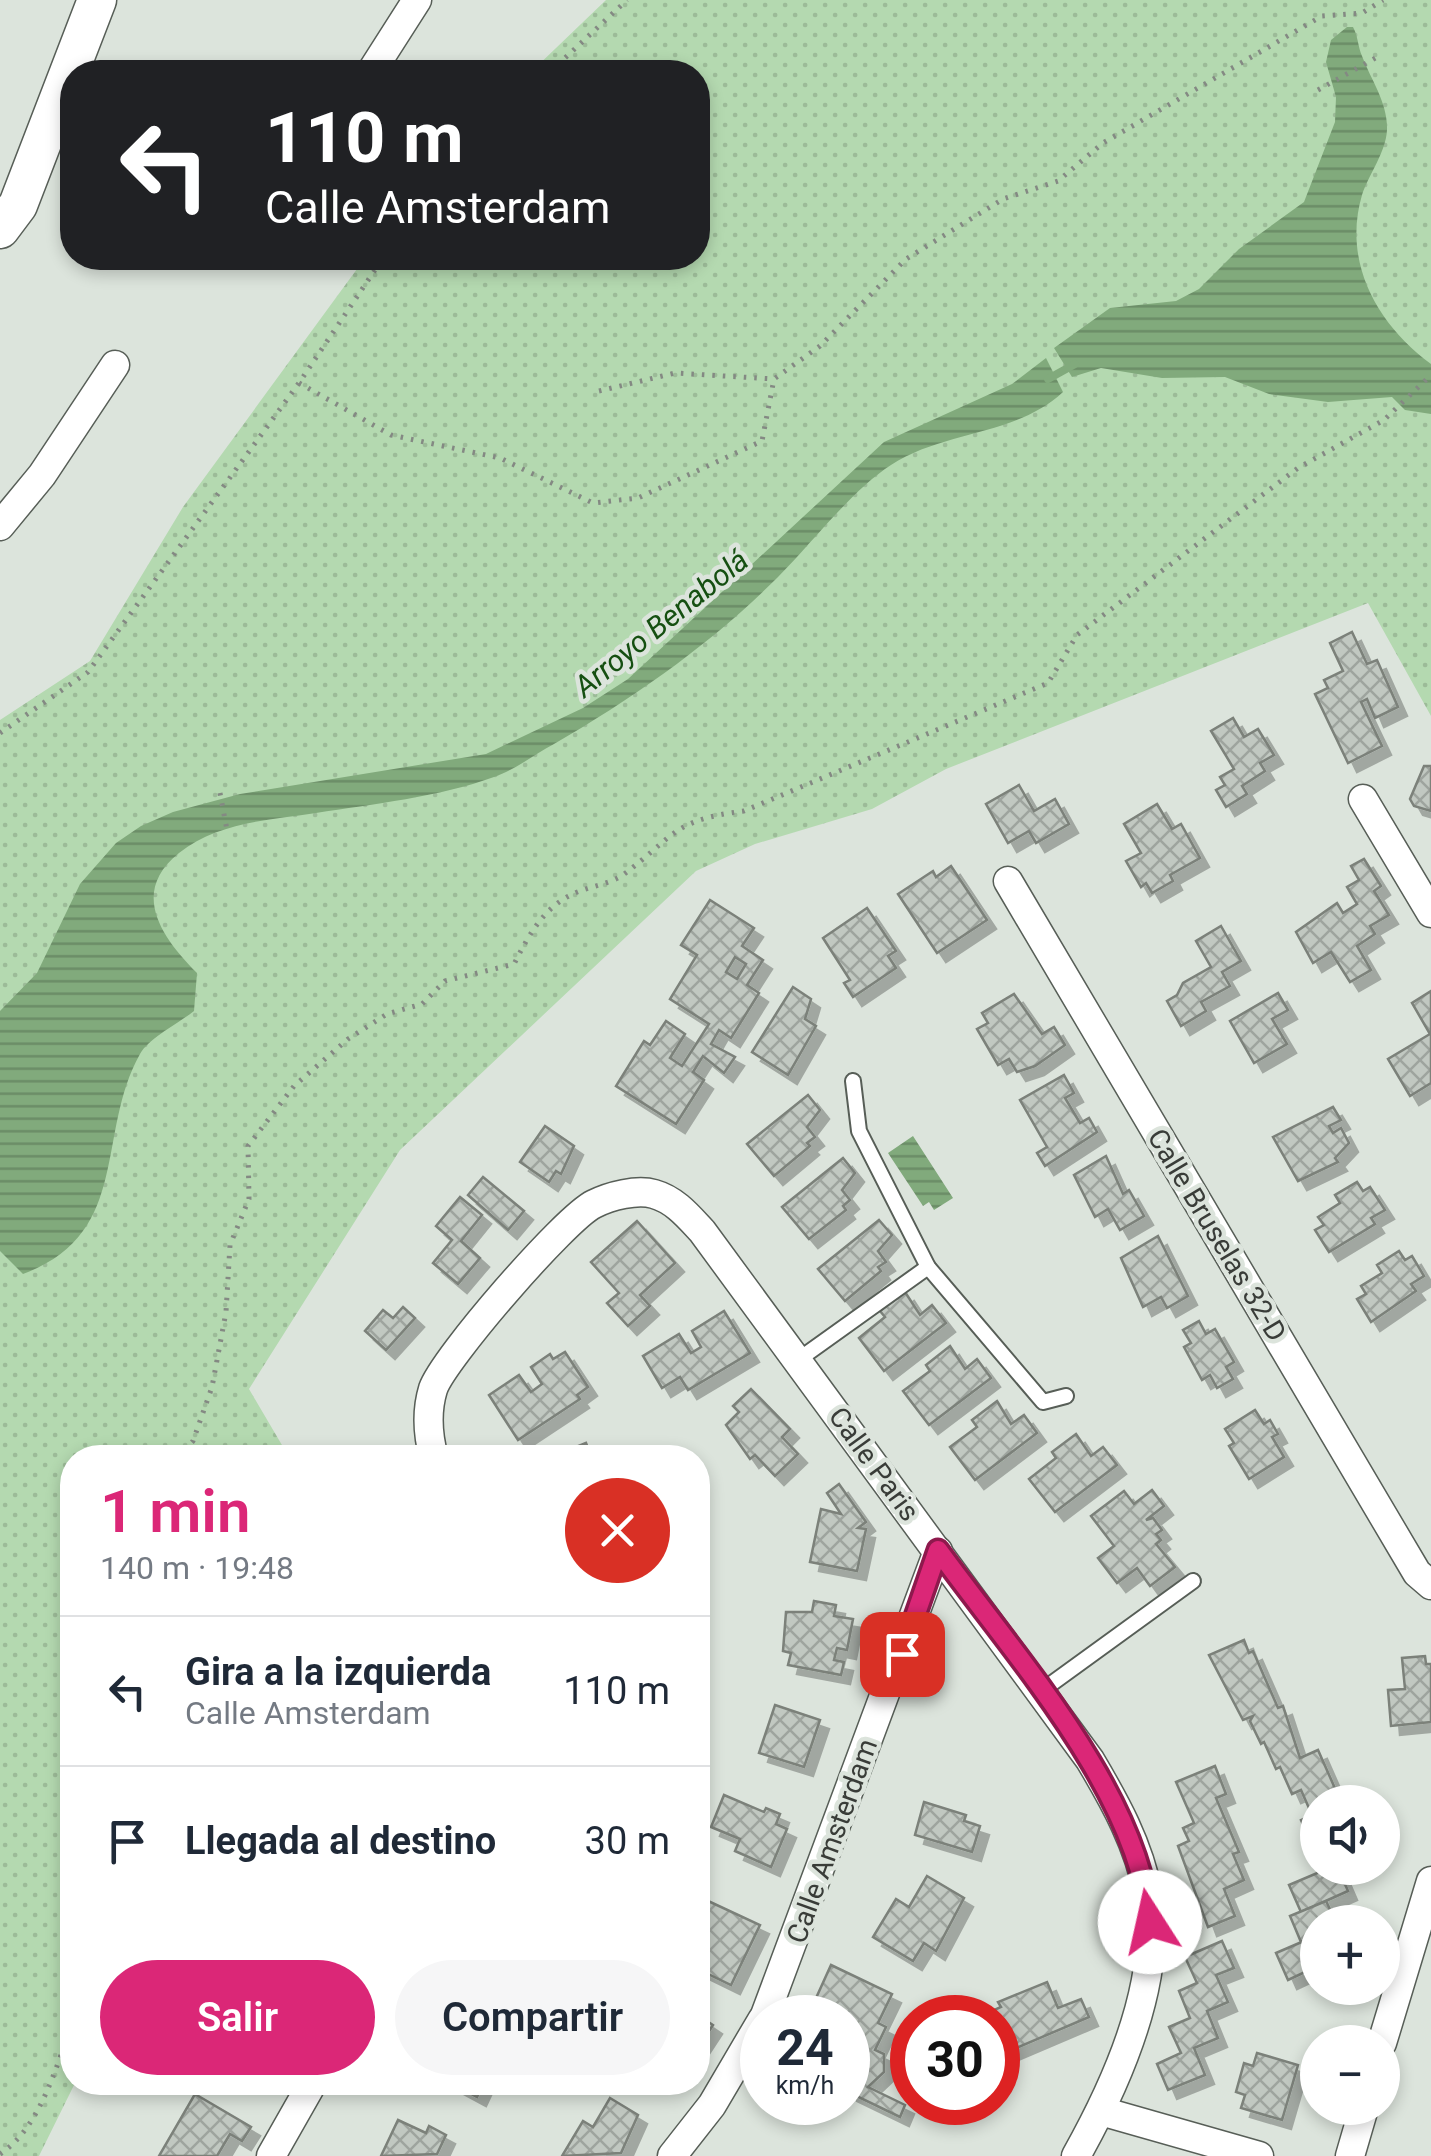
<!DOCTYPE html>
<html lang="es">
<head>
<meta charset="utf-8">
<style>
  body { margin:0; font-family:Roboto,sans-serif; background:#f6f6f7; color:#1f2937; height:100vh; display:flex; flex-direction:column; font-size:38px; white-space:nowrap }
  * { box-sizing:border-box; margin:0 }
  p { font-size:32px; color:#747a83 }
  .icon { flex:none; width:55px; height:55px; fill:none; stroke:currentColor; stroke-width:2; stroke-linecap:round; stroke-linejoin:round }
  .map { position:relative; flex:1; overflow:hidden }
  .details { position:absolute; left:60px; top:1445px; width:650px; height:650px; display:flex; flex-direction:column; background:#fff; border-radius:40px; box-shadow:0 5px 15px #0003 }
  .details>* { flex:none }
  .top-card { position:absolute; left:60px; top:60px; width:650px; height:210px; border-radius:40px; box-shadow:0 5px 15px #0003; background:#202124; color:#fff; overflow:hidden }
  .buttons { position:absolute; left:1300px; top:1785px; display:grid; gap:20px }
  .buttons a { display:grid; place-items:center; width:100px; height:100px; border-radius:50%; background:#fff; box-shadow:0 5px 15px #0003; font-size:50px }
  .speed { position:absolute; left:740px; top:1995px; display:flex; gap:20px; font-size:50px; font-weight:700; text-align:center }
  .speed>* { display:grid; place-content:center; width:130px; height:130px; border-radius:50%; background:#fff; box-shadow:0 5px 15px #0003; line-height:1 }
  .speed small { font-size:25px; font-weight:400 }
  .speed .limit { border:15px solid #d22; background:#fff; color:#111 }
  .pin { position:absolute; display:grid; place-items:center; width:85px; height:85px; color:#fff; margin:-42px; border-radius:20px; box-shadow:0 5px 15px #0006 }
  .me { position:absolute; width:110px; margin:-55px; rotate:350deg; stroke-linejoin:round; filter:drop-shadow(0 0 8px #0008) }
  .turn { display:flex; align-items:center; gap:35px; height:210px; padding:0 40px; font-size:45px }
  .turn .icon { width:130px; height:130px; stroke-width:2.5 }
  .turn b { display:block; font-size:70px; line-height:85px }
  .round { display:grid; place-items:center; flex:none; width:105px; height:105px; border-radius:52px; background:#f6f6f7 }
  .summary { display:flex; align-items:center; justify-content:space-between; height:170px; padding:0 40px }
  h1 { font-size:60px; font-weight:600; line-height:75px; color:#db2777 }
  .action { display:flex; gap:20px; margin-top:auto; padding:20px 40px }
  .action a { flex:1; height:115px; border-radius:60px; background:#db2777; color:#fff; font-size:40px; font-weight:600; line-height:115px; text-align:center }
  .action a+a { background:#f6f6f7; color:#1f2937 }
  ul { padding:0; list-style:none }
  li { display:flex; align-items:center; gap:30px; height:150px; padding:0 40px; border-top:2px solid #e0e1e3 }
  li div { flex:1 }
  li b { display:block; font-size:38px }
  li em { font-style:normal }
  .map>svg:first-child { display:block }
</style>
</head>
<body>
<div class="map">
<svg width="1431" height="2156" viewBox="0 0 1431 2156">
  <defs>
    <pattern id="grass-dots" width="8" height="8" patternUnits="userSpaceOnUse" patternTransform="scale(2.5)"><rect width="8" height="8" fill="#b4d9b0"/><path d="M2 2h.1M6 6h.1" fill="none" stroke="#9cbb98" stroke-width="1.8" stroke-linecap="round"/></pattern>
    <pattern id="water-rules" width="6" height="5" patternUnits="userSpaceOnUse" patternTransform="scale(2.5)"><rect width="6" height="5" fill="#81aa7c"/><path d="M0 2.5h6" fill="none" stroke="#6b8c67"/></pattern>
    <pattern id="building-cross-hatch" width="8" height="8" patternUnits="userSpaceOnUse" patternTransform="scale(2.5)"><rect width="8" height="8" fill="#c1c8c1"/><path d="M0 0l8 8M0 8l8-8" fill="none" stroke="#9ea49e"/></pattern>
    <filter id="shadow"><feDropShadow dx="9" dy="9" stdDeviation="0" flood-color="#0004"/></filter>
  </defs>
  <rect width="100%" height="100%" fill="#dce4dc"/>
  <polygon fill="url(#grass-dots)" points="606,0 1431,0 1431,716 1368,603 946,769 872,809 755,844 696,871 400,1150 249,1389 289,1457 72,1458 75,2083 39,2156 0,2156 0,720 90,661 183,507 365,258 698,258 698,72 531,72"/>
  <g fill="url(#water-rules)">
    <path d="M 1347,27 L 1353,27 C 1358,36 1358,47 1362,56 C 1371,80 1388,103 1387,130 C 1386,152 1369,174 1362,195 C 1342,263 1378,325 1431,364 L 1431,414 L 1405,410 L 1392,397 L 1328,402 L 1269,394 L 1225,377 L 1162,378 L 1101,368 L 1072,377 L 1054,348 L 1110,308 L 1176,301 L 1199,289 L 1239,249 L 1304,202 L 1335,122 L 1336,97 L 1326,62 L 1331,40 Z"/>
    <path d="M 1046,358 L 1063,392 C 1016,436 945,430 891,465 C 852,490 812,543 778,577 C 711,644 635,697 554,744 C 535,754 515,770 494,777 C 439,797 373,804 316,813 C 269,820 218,822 179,853 C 130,892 161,937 197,973 L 194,1011 C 179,1023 149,1038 140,1054 C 95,1134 132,1234 23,1274 L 0,1251 L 0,1011 L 37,973 L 80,884 L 116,843 L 141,826 L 173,812 L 240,794 L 486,754 L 583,708 L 628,679 L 884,442 L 1012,384 Z"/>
    <polygon points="913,1136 953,1198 934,1210 929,1202 923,1206 888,1153"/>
  </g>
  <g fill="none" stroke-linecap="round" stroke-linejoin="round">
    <polyline stroke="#81aa7c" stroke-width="8" points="1048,379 1075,364"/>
  </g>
  <g fill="url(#building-cross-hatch)" stroke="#7b817a" stroke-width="2.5" fill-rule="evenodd" filter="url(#shadow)">
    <polygon points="1352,632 1367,664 1377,660 1398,707 1375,718 1367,699 1361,702 1382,746 1348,763 1315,694 1328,688 1324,680 1343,671 1330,643"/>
    <polygon points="1233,718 1244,737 1258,729 1274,755 1260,763 1265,771 1242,786 1247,794 1226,807 1216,790 1225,785 1220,777 1234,769 1211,731"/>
    <polygon points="1424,766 1431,766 1431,811 1414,806 1410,799"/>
    <polygon points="1019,785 1034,811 1055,799 1069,824 1036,843 1029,831 1008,843 986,804"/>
    <polygon points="1157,804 1172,829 1181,824 1200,858 1170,875 1173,881 1152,893 1146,883 1141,887 1126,861 1141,853 1124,824"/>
    <polygon points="1364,859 1381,886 1374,891 1389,915 1370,926 1375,934 1357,946 1371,970 1350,982 1331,952 1313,963 1296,932 1337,903 1343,913 1357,904 1347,887 1359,880 1351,866"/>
    <polygon points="951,866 987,920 937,953 898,894 933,871 936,877"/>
    <path d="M 710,900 L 754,928 L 742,946 L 763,960 L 747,985 L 759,993 L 731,1038 L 719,1030 L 711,1044 L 735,1057 L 724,1073 L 703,1056 L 693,1072 L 704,1080 L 676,1124 L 616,1086 L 644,1041 L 650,1045 L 666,1021 L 685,1034 L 670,1058 L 682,1066 L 709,1024 L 670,999 L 697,955 L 681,945 ZM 735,957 L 746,964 L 737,979 L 726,972 Z"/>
    <polygon points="867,908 896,951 888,956 896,968 853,997 844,983 850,980 823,938"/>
    <polygon points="1221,926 1241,961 1222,972 1230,986 1201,1002 1206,1011 1181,1026 1167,1001 1177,995 1183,983 1211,967 1196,941"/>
    <polygon points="793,987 811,999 805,1019 816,1026 788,1075 752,1052"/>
    <polygon points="1431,991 1431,1083 1410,1096 1388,1059 1430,1034 1412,1003"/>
    <polygon points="1278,993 1288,1010 1272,1019 1287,1044 1254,1063 1230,1021"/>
    <polygon points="1014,994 1042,1034 1054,1027 1065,1045 1035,1066 1017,1072 1009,1059 998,1065 977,1029 988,1023 982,1013"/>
    <polygon points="1064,1075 1074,1093 1065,1098 1080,1123 1089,1118 1097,1132 1045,1166 1037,1153 1047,1147 1020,1100"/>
    <polygon points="808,1095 820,1110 807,1127 815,1137 807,1143 810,1146 774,1176 747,1144"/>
    <polygon points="1333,1107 1341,1120 1329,1126 1333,1133 1341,1128 1349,1143 1335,1158 1338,1162 1298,1181 1273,1137"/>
    <polygon points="545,1126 574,1146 561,1174 556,1171 549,1182 520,1162"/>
    <polygon points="1106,1156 1123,1194 1129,1190 1144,1216 1120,1230 1108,1209 1095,1217 1074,1175"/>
    <polygon points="843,1158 855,1173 842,1190 850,1200 843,1206 846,1210 809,1239 782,1207"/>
    <polygon points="483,1177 524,1211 508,1230 468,1195"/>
    <polygon points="1357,1182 1363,1191 1370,1187 1385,1210 1371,1218 1375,1224 1329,1252 1315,1230 1324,1225 1318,1217 1340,1203 1335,1195"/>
    <polygon points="460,1197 482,1215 461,1241 480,1258 458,1284 433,1263 452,1240 436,1226"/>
    <polygon points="879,1220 892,1235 878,1251 886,1262 878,1267 881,1271 845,1301 818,1269"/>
    <polygon points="637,1221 675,1263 640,1295 650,1306 628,1326 607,1303 619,1293 591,1262"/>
    <polygon points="1158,1236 1188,1296 1167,1308 1161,1297 1143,1307 1121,1258"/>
    <polygon points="1399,1251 1405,1260 1412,1256 1424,1276 1411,1284 1416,1291 1371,1322 1357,1299 1366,1294 1361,1286 1382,1273 1377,1265"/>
    <polygon points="905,1292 920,1315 932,1305 946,1323 884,1371 859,1338 885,1317 880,1311"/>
    <polygon points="403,1307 415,1318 386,1350 365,1331 383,1310 393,1318"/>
    <polygon points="724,1311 750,1353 688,1390 680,1377 662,1388 643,1356 679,1334 691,1353 701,1347 692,1331"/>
    <polygon points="1199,1321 1206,1334 1215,1329 1234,1362 1226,1367 1233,1379 1217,1388 1210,1375 1202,1380 1184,1347 1191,1343 1183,1330"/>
    <polygon points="950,1346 965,1369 977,1359 991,1378 929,1425 903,1391 930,1371 926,1365"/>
    <polygon points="565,1352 588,1387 577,1395 580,1399 518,1440 489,1395 519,1375 531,1392 542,1384 531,1367 550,1354 553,1359"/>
    <polygon points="751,1389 790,1429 782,1437 798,1454 775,1476 755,1455 750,1459 726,1425 739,1412 733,1406"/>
    <polygon points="997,1401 1011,1424 1024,1415 1037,1433 975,1480 950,1447 977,1427 972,1420"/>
    <polygon points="1255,1410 1264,1424 1270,1420 1278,1434 1272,1437 1284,1457 1249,1479 1229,1446 1234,1443 1225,1429"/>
    <polygon points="1076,1434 1091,1456 1103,1447 1117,1465 1055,1512 1029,1479 1056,1458 1052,1452"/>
    <polygon points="586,1443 592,1458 549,1458"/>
    <polygon points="839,1484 866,1522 858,1528 866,1529 857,1571 810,1562 821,1509 841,1514 827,1493"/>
    <polygon points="1152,1490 1164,1506 1146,1520 1153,1518 1162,1530 1156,1534 1161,1540 1156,1544 1175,1567 1150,1586 1137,1568 1117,1583 1098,1558 1114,1546 1091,1516 1124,1491 1134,1504"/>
    <polygon points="814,1601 836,1605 834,1616 853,1619 847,1650 837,1648 834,1660 844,1662 841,1675 788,1665 791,1653 783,1651 786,1612 812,1612"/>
    <polygon points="1244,1640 1249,1653 1253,1651 1278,1708 1283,1706 1300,1758 1318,1750 1341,1802 1350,1802 1318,1802 1318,1847 1314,1848 1301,1820 1312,1815 1301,1790 1292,1794 1280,1767 1276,1769 1264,1742 1261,1744 1250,1721 1253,1716 1243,1720 1209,1655"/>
    <polygon points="1425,1656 1426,1664 1431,1664 1431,1722 1391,1726 1388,1690 1405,1689 1402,1658"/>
    <polygon points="775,1705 820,1720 804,1767 759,1753"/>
    <polygon points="1215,1766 1226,1794 1216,1798 1239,1852 1233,1854 1244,1880 1224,1889 1235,1916 1208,1927 1178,1846 1189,1841 1183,1828 1194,1823 1176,1782"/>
    <polygon points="724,1795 764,1812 766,1808 780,1814 776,1824 787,1829 771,1867 735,1851 740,1839 711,1827"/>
    <polygon points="924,1802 966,1815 964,1821 980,1826 972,1852 915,1835"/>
    <polygon points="1329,1868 1338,1868 1348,1891 1301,1912 1289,1885"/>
    <polygon points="927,1876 964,1898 936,1951 924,1943 913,1961 873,1937 896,1899 909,1907"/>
    <polygon points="706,1900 760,1925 731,1985 698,1969 698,1913"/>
    <polygon points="1326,1901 1336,1922 1318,1922 1318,1935 1301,1942 1290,1916"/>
    <polygon points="1318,1935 1318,1966 1288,1980 1276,1953"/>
    <polygon points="1222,1941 1234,1968 1216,1975 1228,2002 1207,2011 1218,2038 1194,2048 1205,2075 1168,2090 1157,2064 1181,2053 1169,2027 1190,2018 1179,1991 1197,1983 1185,1957"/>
    <polygon points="831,1965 892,1994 878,2023 886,2027 875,2050 884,2054 884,2072 868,2087 905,2105 900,2117 848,2092 848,2018 807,2018"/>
    <polygon points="1047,1982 1058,2008 1081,1999 1089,2017 1000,2055 998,2018 983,2015 1001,2007 998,2002"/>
    <polygon points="698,2015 713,2025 700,2045 698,2044"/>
    <polygon points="1257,2053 1298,2065 1282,2120 1241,2108 1245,2095 1236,2092 1244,2063 1253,2066"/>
    <polygon points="449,2082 484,2082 477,2097"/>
    <polygon points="195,2094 251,2127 242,2141 230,2134 217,2156 159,2156"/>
    <polygon points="610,2098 638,2115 621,2153 562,2156 583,2121 593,2127"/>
    <polygon points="398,2120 426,2133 429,2126 446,2135 437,2154 381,2156"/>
  </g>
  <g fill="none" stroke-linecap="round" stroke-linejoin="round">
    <defs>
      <g id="lane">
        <polyline points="853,1081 859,1131 928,1267 1043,1402 1066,1396"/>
        <polyline points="798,1360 928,1267"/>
        <polyline points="1040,1692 1193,1581"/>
      </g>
      <g id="street">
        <polyline points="371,72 417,0"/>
        <polyline points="0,526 42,475 115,365"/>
        <polyline points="1363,799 1431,913"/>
        <polyline points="1008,881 1417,1573 1431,1585"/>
        <path d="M 434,1458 C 428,1436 426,1412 433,1389 C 443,1359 565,1218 594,1204 C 610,1196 637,1189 654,1194 C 675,1200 688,1216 702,1231 L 1090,1760 C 1115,1802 1139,1845 1148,1894 C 1163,1980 1117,2083 1076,2156"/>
        <polyline points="764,2018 938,1551"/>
        <polyline points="1382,2043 1431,1881"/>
        <polyline points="1101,2111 1259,2156"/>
        <polyline points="271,2156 313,2082"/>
        <polyline points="672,2156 712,2105 762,2020"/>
        <polyline points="1350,2156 1364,2108"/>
      </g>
      <polyline id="secondary" points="0,229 18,205 97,0"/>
    </defs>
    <use href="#lane" stroke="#575e57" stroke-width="18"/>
    <use href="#street" stroke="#575e57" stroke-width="31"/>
    <use href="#secondary" stroke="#575e57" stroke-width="41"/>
    <g stroke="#848983" stroke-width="5" stroke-dasharray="2.5 8" stroke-linecap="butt">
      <polyline points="550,72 627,0"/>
      <polyline points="1318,90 1379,56"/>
      <polyline points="299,383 391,435 500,458 593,503 638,498 762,441 774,379 820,346 906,259 1003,199 1058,181 1103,143 1322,16 1362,13 1383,0"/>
      <polyline points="599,391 675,373 774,379"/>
      <polyline points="0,733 88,672 299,383 383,258"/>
      <polyline points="220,793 227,830"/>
      <path d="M 178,1458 L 193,1441 L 212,1387 L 226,1312 L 230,1245 L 249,1199 L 248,1146 L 294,1086 L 348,1039 L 387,1014 L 422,1004 L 445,981 L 514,964 C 530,933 545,904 580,891 C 593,886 611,883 623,875 C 675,836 672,820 744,811 L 1048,683 L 1077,635 L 1298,468 L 1384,420 L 1431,375"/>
      <path d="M 0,2154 C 40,2128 56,2067 72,2024"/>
    </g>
    <use href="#lane" stroke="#fff" stroke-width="14"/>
    <use href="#street" stroke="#fff" stroke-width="28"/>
    <use href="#secondary" stroke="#fff" stroke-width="38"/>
  </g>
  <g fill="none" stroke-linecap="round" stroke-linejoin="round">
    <defs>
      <path id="route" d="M 902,1654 L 938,1550 C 1014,1655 1139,1792 1150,1922"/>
    </defs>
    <use href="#route" stroke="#8e194d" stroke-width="25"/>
    <use href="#route" stroke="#db2777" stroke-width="18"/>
  </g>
  <g text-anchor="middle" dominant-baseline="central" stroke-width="9" stroke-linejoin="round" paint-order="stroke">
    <g font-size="28" fill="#393c38" stroke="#dce4dc">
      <text transform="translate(1217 1235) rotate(59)">Calle Bruselas 32-D</text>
      <text transform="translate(874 1464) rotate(54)">Calle Paris</text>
      <text transform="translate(832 1841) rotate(-70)">Calle Amsterdam</text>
    </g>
    <g font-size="30" font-style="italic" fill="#154f11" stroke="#dce4dc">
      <text transform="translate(661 623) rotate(-39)">Arroyo Benabolá</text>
    </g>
  </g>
</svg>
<div class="buttons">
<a><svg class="icon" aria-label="sound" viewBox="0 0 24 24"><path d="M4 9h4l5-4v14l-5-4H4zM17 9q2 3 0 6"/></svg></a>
<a>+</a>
<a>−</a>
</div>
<div class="speed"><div>24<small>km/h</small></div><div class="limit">30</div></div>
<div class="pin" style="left:902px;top:1654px;background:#d93025"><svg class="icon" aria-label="arrive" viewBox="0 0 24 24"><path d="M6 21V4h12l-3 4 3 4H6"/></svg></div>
<svg class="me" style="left:1150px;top:1922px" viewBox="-20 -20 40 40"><circle r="19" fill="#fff"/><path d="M0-13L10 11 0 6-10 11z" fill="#db2777"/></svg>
<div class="top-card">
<div class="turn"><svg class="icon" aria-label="left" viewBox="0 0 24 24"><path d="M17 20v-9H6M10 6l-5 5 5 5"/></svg><div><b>110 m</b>Calle Amsterdam</div></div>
</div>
<section class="details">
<div class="summary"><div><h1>1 min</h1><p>140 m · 19:48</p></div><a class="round" style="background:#d93025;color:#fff"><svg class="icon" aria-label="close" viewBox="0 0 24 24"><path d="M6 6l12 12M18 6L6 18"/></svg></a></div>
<ul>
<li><svg class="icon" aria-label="left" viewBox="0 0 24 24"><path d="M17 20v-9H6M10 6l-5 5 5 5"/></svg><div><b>Gira a la izquierda</b><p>Calle Amsterdam</p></div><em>110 m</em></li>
<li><svg class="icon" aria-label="arrive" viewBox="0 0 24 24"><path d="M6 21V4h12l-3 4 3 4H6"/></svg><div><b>Llegada al destino</b></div><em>30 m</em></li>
</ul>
<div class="action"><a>Salir</a><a>Compartir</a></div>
</section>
</div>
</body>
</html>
